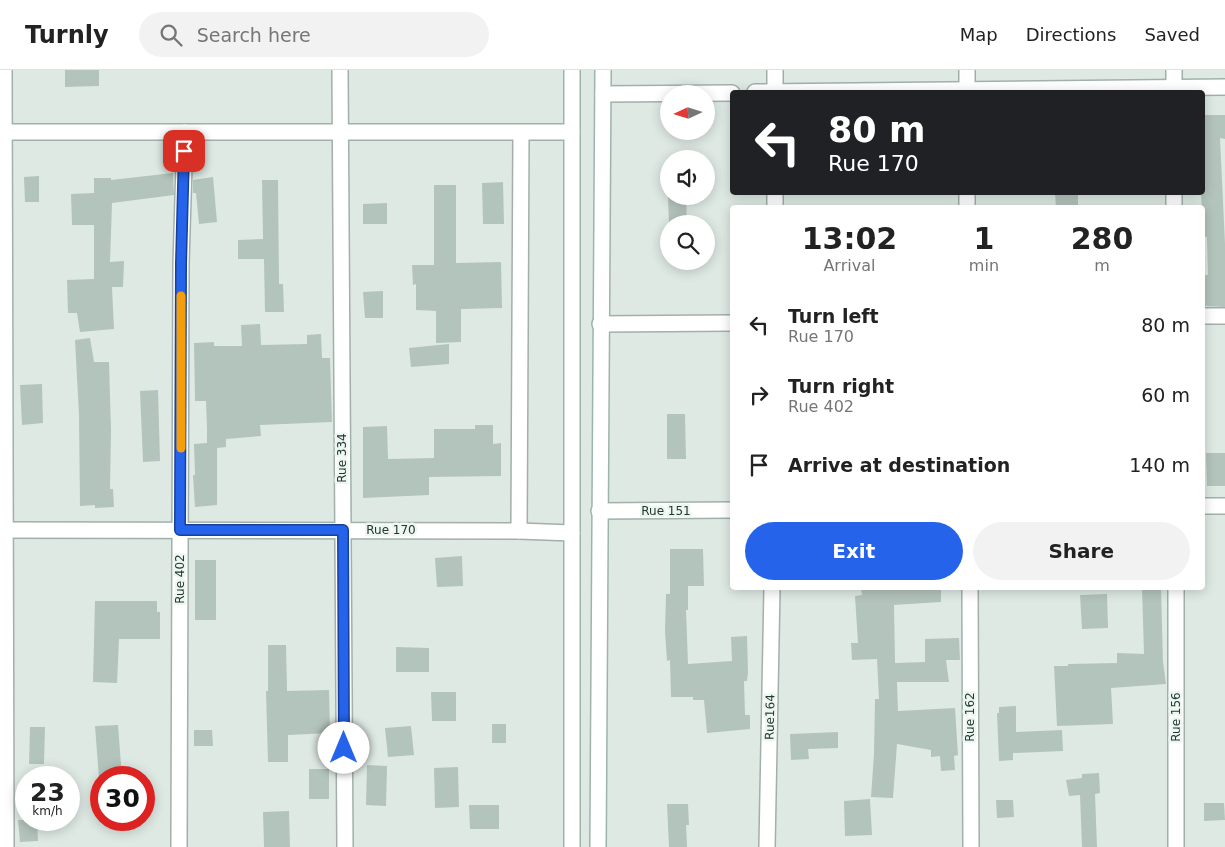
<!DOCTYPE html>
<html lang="en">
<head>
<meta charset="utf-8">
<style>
  body { margin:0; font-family:"DejaVu Sans",sans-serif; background:#f2f2f2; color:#222; height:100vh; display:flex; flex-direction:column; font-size:19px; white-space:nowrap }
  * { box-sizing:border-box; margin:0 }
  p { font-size:16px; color:#767676 }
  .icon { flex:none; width:28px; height:28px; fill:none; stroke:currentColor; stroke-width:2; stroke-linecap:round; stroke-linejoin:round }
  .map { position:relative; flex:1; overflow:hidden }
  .side { position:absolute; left:730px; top:135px; width:475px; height:385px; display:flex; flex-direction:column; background:#fff; border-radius:5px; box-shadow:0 2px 12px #0003 }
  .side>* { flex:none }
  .hud { position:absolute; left:730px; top:20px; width:475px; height:105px; border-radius:5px; box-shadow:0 2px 12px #0003; background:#202124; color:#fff; overflow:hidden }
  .needle { width:32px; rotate:266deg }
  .buttons { position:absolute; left:660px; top:15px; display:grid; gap:10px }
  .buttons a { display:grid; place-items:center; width:55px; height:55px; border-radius:50%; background:#fff; box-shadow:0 2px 12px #0003; font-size:25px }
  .speed { position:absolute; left:15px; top:696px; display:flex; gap:10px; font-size:25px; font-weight:700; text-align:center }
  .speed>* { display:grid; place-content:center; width:65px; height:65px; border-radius:50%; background:#fff; box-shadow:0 2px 12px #0003; line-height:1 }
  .speed small { font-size:12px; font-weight:400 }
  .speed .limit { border:8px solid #d22; background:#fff; color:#111 }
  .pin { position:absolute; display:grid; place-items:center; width:42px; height:42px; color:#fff; margin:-21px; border-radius:10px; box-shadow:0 2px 8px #0006 }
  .me { position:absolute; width:55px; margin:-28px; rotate:0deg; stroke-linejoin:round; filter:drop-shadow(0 0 4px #0008) }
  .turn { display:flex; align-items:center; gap:18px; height:105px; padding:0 15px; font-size:22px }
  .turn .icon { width:65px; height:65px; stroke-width:2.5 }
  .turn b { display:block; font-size:35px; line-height:42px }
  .eta { display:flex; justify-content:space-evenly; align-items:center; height:85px; text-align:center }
  .eta b { font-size:30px; font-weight:700; line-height:35px }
  .button { display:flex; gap:10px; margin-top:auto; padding:10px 15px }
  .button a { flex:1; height:58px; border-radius:30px; background:#2563eb; color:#fff; font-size:20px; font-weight:700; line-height:58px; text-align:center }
  .button a+a { background:#f2f2f2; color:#222 }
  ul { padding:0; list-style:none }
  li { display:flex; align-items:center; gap:15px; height:70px; padding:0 15px }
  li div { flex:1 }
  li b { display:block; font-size:19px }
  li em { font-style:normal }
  header { display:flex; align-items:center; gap:30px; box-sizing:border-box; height:70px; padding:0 25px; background:#fff; border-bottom:1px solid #e0e0e0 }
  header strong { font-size:24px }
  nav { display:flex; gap:28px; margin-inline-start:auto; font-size:18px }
  .search { width:350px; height:45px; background:#f2f2f2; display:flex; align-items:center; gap:12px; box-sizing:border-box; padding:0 18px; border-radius:28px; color:#767676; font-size:19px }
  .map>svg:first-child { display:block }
</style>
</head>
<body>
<header>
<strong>Turnly</strong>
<div class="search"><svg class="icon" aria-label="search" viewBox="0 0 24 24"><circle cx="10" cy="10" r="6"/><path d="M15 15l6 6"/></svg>Search here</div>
<nav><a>Map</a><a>Directions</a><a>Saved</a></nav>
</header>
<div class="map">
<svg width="1225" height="777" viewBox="0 0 1225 777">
  <rect width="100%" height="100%" fill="#dee9e4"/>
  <g fill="#b3c4bc">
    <polygon points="65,0 99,0 99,16 65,17"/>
    <polygon points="1202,45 1225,45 1225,69 1220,68 1225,174 1225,237 1203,236 1203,205 1208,205 1207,167 1203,167 1201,122 1202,122"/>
    <polygon points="173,103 174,125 112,133 110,192 124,191 123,217 112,217 114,259 80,262 77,243 68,243 67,210 94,209 94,155 72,155 71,124 94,123 94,108 111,108 111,110"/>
    <polygon points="39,106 39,132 25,132 24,107"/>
    <polygon points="213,107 217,152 199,154 196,123 193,123 193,110"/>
    <polygon points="262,110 278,110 279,214 283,214 284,242 265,242 264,189 238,189 238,170 263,169"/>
    <polygon points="503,112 504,154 483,154 482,113"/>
    <polygon points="434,115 456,115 456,193 501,192 502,238 461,239 461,272 436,273 436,241 416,240 416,214 413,215 412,195 434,195"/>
    <polygon points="1055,122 1078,122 1078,138 1056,138"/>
    <polygon points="668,126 686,126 687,154 669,154"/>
    <polygon points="387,133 387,154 363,154 363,134"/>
    <polygon points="383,221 383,248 365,248 363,222"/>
    <polygon points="260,254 261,275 307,274 307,265 321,264 322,288 330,288 332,352 260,355 261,366 226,369 226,377 217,378 217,435 195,437 193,405 195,405 194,374 207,373 207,359 206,331 195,331 194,273 214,272 214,276 242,276 241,255"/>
    <polygon points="90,268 94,292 109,292 111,360 110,419 113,419 114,437 95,438 95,435 80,436 79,345 75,270"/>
    <polygon points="449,274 449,294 411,297 409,278"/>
    <polygon points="42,314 43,353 22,355 20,315"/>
    <polygon points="158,320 160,391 143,392 140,321"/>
    <polygon points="667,344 685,344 686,389 667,389"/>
    <polygon points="475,355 493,355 493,374 501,373 501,406 429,407 429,425 363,428 363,357 387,356 388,389 434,388 434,359 475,359"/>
    <polygon points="1206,383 1225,383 1225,416 1207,416"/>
    <polygon points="670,479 703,479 704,516 688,516 688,540 686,540 688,594 732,591 731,567 747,566 748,603 747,611 744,611 745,645 750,645 750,659 707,663 704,630 693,630 693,627 671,627 670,590 667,591 665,561 666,524 670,524"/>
    <polygon points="462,486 463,516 437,517 435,488"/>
    <rect x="195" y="490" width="21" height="60"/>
    <polygon points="861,518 941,518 941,532 894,535 895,593 925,592 925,569 959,568 960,590 946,590 949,612 897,612 898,641 955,638 958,685 954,686 955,700 941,701 940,686 931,687 931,680 897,674 893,728 871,727 874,684 875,629 879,629 877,589 852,590 851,573 858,573 855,526 862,525"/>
    <polygon points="1142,518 1161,518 1163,592 1166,614 1111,618 1113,654 1057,656 1054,596 1068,596 1068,594 1117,593 1117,583 1144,584"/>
    <polygon points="1107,524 1108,558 1082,559 1080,525"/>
    <polygon points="95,531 157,531 157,542 160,542 160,569 119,569 117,613 93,612"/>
    <polygon points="268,575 286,575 287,621 329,620 330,663 288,665 288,692 268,692 266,621 268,621"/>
    <polygon points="396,577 429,578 429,602 396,602"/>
    <polygon points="431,622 456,622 456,651 432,651"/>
    <polygon points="1016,636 1016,662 1062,660 1063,681 1013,683 1013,690 999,691 997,643 999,643 999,637"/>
    <rect x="492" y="654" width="14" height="19"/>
    <polygon points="118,655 122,708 99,708 95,656"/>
    <polygon points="411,656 414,685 388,687 385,658"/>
    <polygon points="30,657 45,657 44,694 29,694"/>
    <polygon points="194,660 212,660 213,676 194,676"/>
    <polygon points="838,662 838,678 808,679 809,689 791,690 790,664"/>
    <polygon points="367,695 387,696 386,736 366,735"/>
    <polygon points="458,697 459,737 435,738 434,698"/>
    <rect x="309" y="699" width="20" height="30"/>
    <polygon points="1099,703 1100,723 1095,724 1097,777 1082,777 1080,725 1069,726 1066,710 1082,708 1082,704"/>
    <polygon points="870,729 872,765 845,766 844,731"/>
    <polygon points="996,730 1013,730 1014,747 997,748"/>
    <polygon points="1204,733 1224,733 1225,750 1204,751"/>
    <polygon points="667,734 688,734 689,755 686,755 687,777 669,777"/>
    <polygon points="469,735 499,735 499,759 470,759"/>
    <polygon points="289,741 290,777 264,777 263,742"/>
    <polygon points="18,750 37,750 38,771 20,772"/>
  </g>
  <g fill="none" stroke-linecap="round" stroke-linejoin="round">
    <defs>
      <g id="minor">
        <polyline points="4,0 6,777"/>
        <polyline points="340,0 345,777"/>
        <polyline points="967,0 967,22"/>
        <polyline points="1174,0 1174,22"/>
        <polyline points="755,22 1225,17"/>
        <polyline points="775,22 775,0"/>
        <polyline points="603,24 732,23"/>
        <polyline points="0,62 572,62"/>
        <polyline points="967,122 967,138"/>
        <polyline points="1174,122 1174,138"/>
        <polyline points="775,138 775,122"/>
        <polyline points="1202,246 1225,246"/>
        <polyline points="600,254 732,253"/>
        <polyline points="1202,436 1225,436"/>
        <polyline points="599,441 732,440"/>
        <polyline points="0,460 519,461 572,463"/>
        <polyline points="519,461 521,63"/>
        <polyline points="970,518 971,777"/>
        <polyline points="1176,518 1176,777"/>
        <polyline points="179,777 181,194 185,62"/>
        <polyline points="767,777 772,518"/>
      </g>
      <g id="secondary">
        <polyline points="572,777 572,0"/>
        <polyline points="598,777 603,0"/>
      </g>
    </defs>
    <use href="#minor" stroke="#a1b0ab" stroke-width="18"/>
    <use href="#secondary" stroke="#9db4ab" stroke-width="18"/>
    <use href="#minor" stroke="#fff" stroke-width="15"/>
    <use href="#secondary" stroke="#fff" stroke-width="15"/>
  </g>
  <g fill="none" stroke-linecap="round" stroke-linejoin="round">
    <defs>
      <polyline id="route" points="184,81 181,194 180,460 343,460 344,678"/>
    </defs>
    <use href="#route" stroke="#184099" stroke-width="12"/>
    <use href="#route" stroke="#2563eb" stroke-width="9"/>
    <polyline stroke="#f59e0b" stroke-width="9" points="181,378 181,226"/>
  </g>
  <g text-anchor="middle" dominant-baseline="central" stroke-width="5" stroke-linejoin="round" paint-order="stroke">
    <g font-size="12" fill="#203831" stroke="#eef6f2">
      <text transform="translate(342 388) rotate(-90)">Rue 334</text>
      <text x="666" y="441">Rue 151</text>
      <text x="391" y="460">Rue 170</text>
      <text transform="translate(180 509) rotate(-90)">Rue 402</text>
      <text transform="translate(770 647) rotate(-89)">Rue164</text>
      <text transform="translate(970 647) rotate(-90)">Rue 162</text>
      <text transform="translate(1176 647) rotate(-90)">Rue 156</text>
    </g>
  </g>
</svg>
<div class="buttons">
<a><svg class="needle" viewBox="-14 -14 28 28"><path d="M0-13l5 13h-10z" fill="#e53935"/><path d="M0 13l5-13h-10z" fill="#767676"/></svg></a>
<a><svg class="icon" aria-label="sound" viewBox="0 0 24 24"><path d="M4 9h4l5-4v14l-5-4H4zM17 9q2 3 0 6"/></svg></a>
<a><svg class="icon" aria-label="search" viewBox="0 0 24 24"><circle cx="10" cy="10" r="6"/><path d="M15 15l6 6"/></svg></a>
</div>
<div class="speed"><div>23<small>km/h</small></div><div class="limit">30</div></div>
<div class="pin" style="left:184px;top:81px;background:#d93025"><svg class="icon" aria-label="arrive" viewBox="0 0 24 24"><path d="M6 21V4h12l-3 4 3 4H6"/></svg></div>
<svg class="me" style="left:344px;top:678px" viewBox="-20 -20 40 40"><circle r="19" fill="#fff"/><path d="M0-13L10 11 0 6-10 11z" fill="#2563eb"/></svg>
<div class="hud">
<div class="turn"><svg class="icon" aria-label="left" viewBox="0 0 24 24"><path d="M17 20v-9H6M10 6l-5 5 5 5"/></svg><div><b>80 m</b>Rue 170</div></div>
</div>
<section class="side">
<div class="eta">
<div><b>13:02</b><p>Arrival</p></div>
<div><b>1</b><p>min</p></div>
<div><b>280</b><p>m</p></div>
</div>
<ul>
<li><svg class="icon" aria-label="left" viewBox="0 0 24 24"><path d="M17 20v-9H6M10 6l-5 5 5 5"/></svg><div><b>Turn left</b><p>Rue 170</p></div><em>80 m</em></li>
<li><svg class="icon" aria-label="right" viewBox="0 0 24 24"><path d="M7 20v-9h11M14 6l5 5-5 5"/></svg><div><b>Turn right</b><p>Rue 402</p></div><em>60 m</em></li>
<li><svg class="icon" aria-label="arrive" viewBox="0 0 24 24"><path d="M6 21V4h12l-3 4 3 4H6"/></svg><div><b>Arrive at destination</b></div><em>140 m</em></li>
</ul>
<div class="button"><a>Exit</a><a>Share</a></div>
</section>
</div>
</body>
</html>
